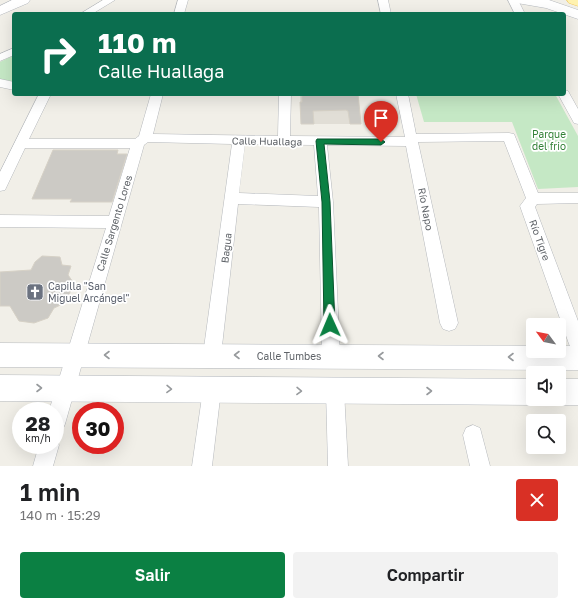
<!DOCTYPE html>
<html lang="es">
<head>
<meta charset="utf-8">
<style>
  body { margin:0; font-family:"Golos Text",sans-serif; background:#f2f2f2; color:#202124; height:100vh; display:flex; flex-direction:column; font-size:15px; white-space:nowrap }
  * { box-sizing:border-box; margin:0 }
  p { font-size:13px; color:#757577 }
  .icon { flex:none; width:22px; height:22px; fill:none; stroke:currentColor; stroke-width:2; stroke-linecap:round; stroke-linejoin:round }
  .map { position:relative; height:466px; overflow:hidden }
  .drawer { display:flex; flex-direction:column; background:#fff; flex:1 }
  .drawer>* { flex:none }
  .top-card { position:absolute; left:12px; top:12px; width:554px; height:84px; border-radius:4px; box-shadow:0 4px 16px #0002; background:#0b6e4f; color:#fff; overflow:hidden }
  .needle { width:26px; rotate:302deg }
  .controls { position:absolute; left:526px; top:318px; display:grid; gap:8px }
  .controls a { display:grid; place-items:center; width:40px; height:40px; border-radius:4px; background:#fff; box-shadow:0 4px 16px #0002; font-size:20px }
  .speed { position:absolute; left:12px; top:402px; display:flex; gap:8px; font-size:20px; font-weight:700; text-align:center }
  .speed>* { display:grid; place-content:center; width:52px; height:52px; border-radius:50%; background:#fff; box-shadow:0 4px 16px #0002; line-height:1 }
  .speed small { font-size:10px; font-weight:400 }
  .speed .limit { border:6px solid #d22; background:#fff; color:#111 }
  .pin { position:absolute; display:grid; place-items:center; width:34px; height:34px; color:#fff; margin:-41px -17px; border-radius:50% 50% 50% 0; rotate:-45deg; box-shadow:0 0 4px #0007 }
  .pin .icon { rotate:45deg }
  .me { position:absolute; width:44px; margin:-22px; rotate:359deg; stroke-linejoin:round; filter:drop-shadow(0 0 3px #0008) }
  .turn { display:flex; align-items:center; gap:14px; height:84px; padding:0 20px; font-size:18px }
  .turn .icon { width:52px; height:52px; stroke-width:2.5 }
  .turn b { display:block; font-size:28px; line-height:34px }
  .round { display:grid; place-items:center; flex:none; width:42px; height:42px; border-radius:4px; background:#f2f2f2 }
  .overview { display:flex; align-items:center; justify-content:space-between; height:68px; padding:0 20px }
  h1 { font-size:24px; font-weight:600; line-height:30px }
  .button { display:flex; gap:8px; margin-top:auto; padding:8px 20px }
  .button a { flex:1; height:46px; border-radius:4px; background:#0b8043; color:#fff; font-size:16px; font-weight:600; line-height:46px; text-align:center }
  .button a+a { background:#f2f2f2; color:#202124 }
  .map>svg:first-child { display:block }
</style>
</head>
<body>
<div class="map">
<svg width="578" height="466" viewBox="0 0 578 466">
  <rect width="100%" height="100%" fill="#f1efe8"/>
  <polygon fill="#e1ded6" points="300,94 358,94 361,124 301,124"/>
  <g fill="#c5e8c5">
    <polygon points="14,55 14,83 0,80 0,62"/>
    <polygon points="416,94 555,94 578,136 578,187 538,189 512,122 424,122"/>
  </g>
  <g fill="#cccac5" stroke="#d6d1c6">
    <polygon points="302,94 358,94 361,124 350,124 348,111 346,110 313,111 314,124 301,124 300,102 302,102"/>
    <polygon points="53,150 118,150 117,154 127,154 112,202 70,202 72,199 32,199"/>
    <polygon points="42,256 60,257 62,265 71,266 68,275 73,282 67,302 54,308 48,318 34,323 19,321 10,306 0,306 0,272 31,270 35,262"/>
  </g>
  <g fill="none" stroke-linecap="round" stroke-linejoin="round">
    <defs>
      <g id="street">
        <polygon points="103,0 115,0 92,14 80,14"/>
        <polygon points="178,0 188,0 184,14 174,14"/>
        <polygon points="378,0 388,0 391,14 381,14"/>
        <polygon points="508,0 518,0 525,14 515,14"/>
        <polygon points="14,48 14,55 0,61 0,54"/>
        <polygon points="0,79 14,82 14,90 0,87"/>
        <polygon points="564,90 568,91 578,109 578,124 574,123 558,94 564,94"/>
        <path d="M 39,94 L 51,94 L 29,139 L 135,139 L 139,136 L 151,94 L 163,94 L 153,134 L 278,136 L 279,94 L 291,94 L 290,136 L 405,137 L 396,94 L 408,94 L 416,134 L 509,133 L 514,134 L 538,193 L 578,193 L 578,203 L 537,204 L 535,207 L 578,321 L 578,352 L 572,350 L 569,344 L 520,206 L 526,198 L 504,141 L 418,142 L 458,323 L 455,329 L 449,331 L 443,329 L 440,323 L 406,146 L 327,145 L 333,202 L 340,356 L 337,362 L 331,365 L 325,362 L 322,356 L 319,207 L 238,204 L 221,355 L 218,361 L 212,364 L 206,361 L 203,355 L 232,144 L 148,142 L 144,145 L 65,424 L 62,431 L 55,434 L 55,411 L 49,411 L 106,228 L 0,227 L 0,215 L 109,216 L 130,148 L 25,148 L 5,190 L 0,191 L 0,172 ZM 245,144 L 314,145 L 318,196 L 239,193 Z"/>
        <polygon points="212,381 219,383 221,390 212,466 192,466 203,390 205,383"/>
        <polygon points="335,382 342,384 344,391 348,466 328,466 326,391 328,384"/>
        <polygon points="473,425 480,428 490,466 470,466 463,435 466,428"/>
        <polygon points="55,438 59,445 53,466 33,466 39,445 55,445"/>
      </g>
      <g id="secondary">
        <polygon points="12,0 30,0 28,3 0,15 0,6"/>
        <polygon points="515,0 549,0 578,10 578,19 546,8 517,3"/>
        <polygon points="0,343 533,346 533,351 559,351 559,346 578,346 578,370 0,367"/>
        <polygon points="0,375 533,379 533,399 543,399 542,401 533,405 0,401"/>
        <polygon points="559,379 578,379 578,405 559,405 550,401 549,399 559,399"/>
      </g>
      <polygon id="primary" points="567,0 578,0 578,6 569,3"/>
    </defs>
    <use href="#street" stroke="#b5b8bc" stroke-width="1"/>
    <use href="#secondary" stroke="#b6babf" stroke-width="1"/>
    <use href="#primary" stroke="#f2c960" stroke-width="1"/>
    <use href="#street" fill="#fff" fill-rule="evenodd"/>
    <use href="#secondary" fill="#fff" fill-rule="evenodd"/>
    <use href="#primary" fill="#fff2af" fill-rule="evenodd"/>
  </g>
  <defs><path id="oneway-chevron" d="M-2-3.5L2.5 0L-2 3.5" fill="none" stroke-width="1.6" stroke-linecap="round" stroke-linejoin="round"/></defs>
  <g stroke="#979a9d">
    <use href="#oneway-chevron" transform="translate(107 355) rotate(-180)"/>
    <use href="#oneway-chevron" transform="translate(237 355) rotate(-180)"/>
    <use href="#oneway-chevron" transform="translate(381 356) rotate(-180)"/>
    <use href="#oneway-chevron" transform="translate(511 357) rotate(-180)"/>
    <use href="#oneway-chevron" transform="translate(39 388)"/>
    <use href="#oneway-chevron" transform="translate(169 389) rotate(1)"/>
    <use href="#oneway-chevron" transform="translate(299 391) rotate(1)"/>
    <use href="#oneway-chevron" transform="translate(429 391)"/>
  </g>
  <polygon fill="#0b8043" stroke="#07532c" points="317,139 381,139 385,142 381,145 324,144 330,202 335,325 333,329 330,330 326,329 324,325 322,202 316,141"/>
  <defs>
    <symbol id="church-square" viewBox="-11 -11 22 22"><rect x="-9" y="-9" width="18" height="18" rx="4" fill="#6b7280" stroke="#fff"/><path d="M-1.2-6h2.4v3.5h3.3v2.4h-3.3V6h-2.4V-.1h-3.3v-2.4h3.3Z" fill="#fff"/></symbol>
  </defs>
  <g fill-rule="evenodd">
    <use href="#church-square" x="25" y="282" width="20" height="20"/>
  </g>
  <g text-anchor="middle" dominant-baseline="central" stroke-width="3.5" stroke-linejoin="round" paint-order="stroke">
    <g font-size="10" fill="#348238" stroke="#fff">
      <text x="549" y="134">Parque<tspan x="549" dy="12">del frio</tspan></text>
    </g>
    <g font-size="10" fill="#5f6368" stroke="#fff">
      <text transform="translate(267 141) rotate(1)">Calle Huallaga</text>
      <text transform="translate(426 209) rotate(79)">Río Napo</text>
      <text transform="translate(114 223) rotate(-73)">Calle Sargento Lores</text>
      <text transform="translate(540 240) rotate(70)">Río Tigre</text>
      <text transform="translate(226 248) rotate(-83)">Bagua</text>
      <text x="289" y="356">Calle Tumbes</text>
    </g>
    <g font-size="10" fill="#5b616d" stroke="#fff" text-anchor="start">
      <text x="48" y="286">Capilla "San<tspan x="48" dy="12">Miguel Arcángel"</tspan></text>
    </g>
  </g>
</svg>
<div class="controls">
<a><svg class="needle" viewBox="-14 -14 28 28"><path d="M0-13l5 13h-10z" fill="#e53935"/><path d="M0 13l5-13h-10z" fill="#757577"/></svg></a>
<a><svg class="icon" aria-label="sound" viewBox="0 0 24 24"><path d="M4 9h4l5-4v14l-5-4H4zM17 9q2 3 0 6"/></svg></a>
<a><svg class="icon" aria-label="search" viewBox="0 0 24 24"><circle cx="10" cy="10" r="6"/><path d="M15 15l6 6"/></svg></a>
</div>
<div class="speed"><div>28<small>km/h</small></div><div class="limit">30</div></div>
<div class="pin" style="left:381px;top:142px;background:#d93025"><svg class="icon" aria-label="arrive" viewBox="0 0 24 24"><path d="M6 21V4h12l-3 4 3 4H6"/></svg></div>
<svg class="me" style="left:330px;top:325px" viewBox="-20 -20 40 40"><path d="M0-17L14 15 0 8-14 15z" fill="#0b8043" stroke="#fff" stroke-width="4"/></svg>
<div class="top-card">
<div class="turn"><svg class="icon" aria-label="right" viewBox="0 0 24 24"><path d="M7 20v-9h11M14 6l5 5-5 5"/></svg><div><b>110 m</b>Calle Huallaga</div></div>
</div>
</div>
<section class="drawer">
<div class="overview"><div><h1>1 min</h1><p>140 m · 15:29</p></div><a class="round" style="background:#d93025;color:#fff"><svg class="icon" aria-label="close" viewBox="0 0 24 24"><path d="M6 6l12 12M18 6L6 18"/></svg></a></div>
<div class="button"><a>Salir</a><a>Compartir</a></div>
</section>
</body>
</html>
